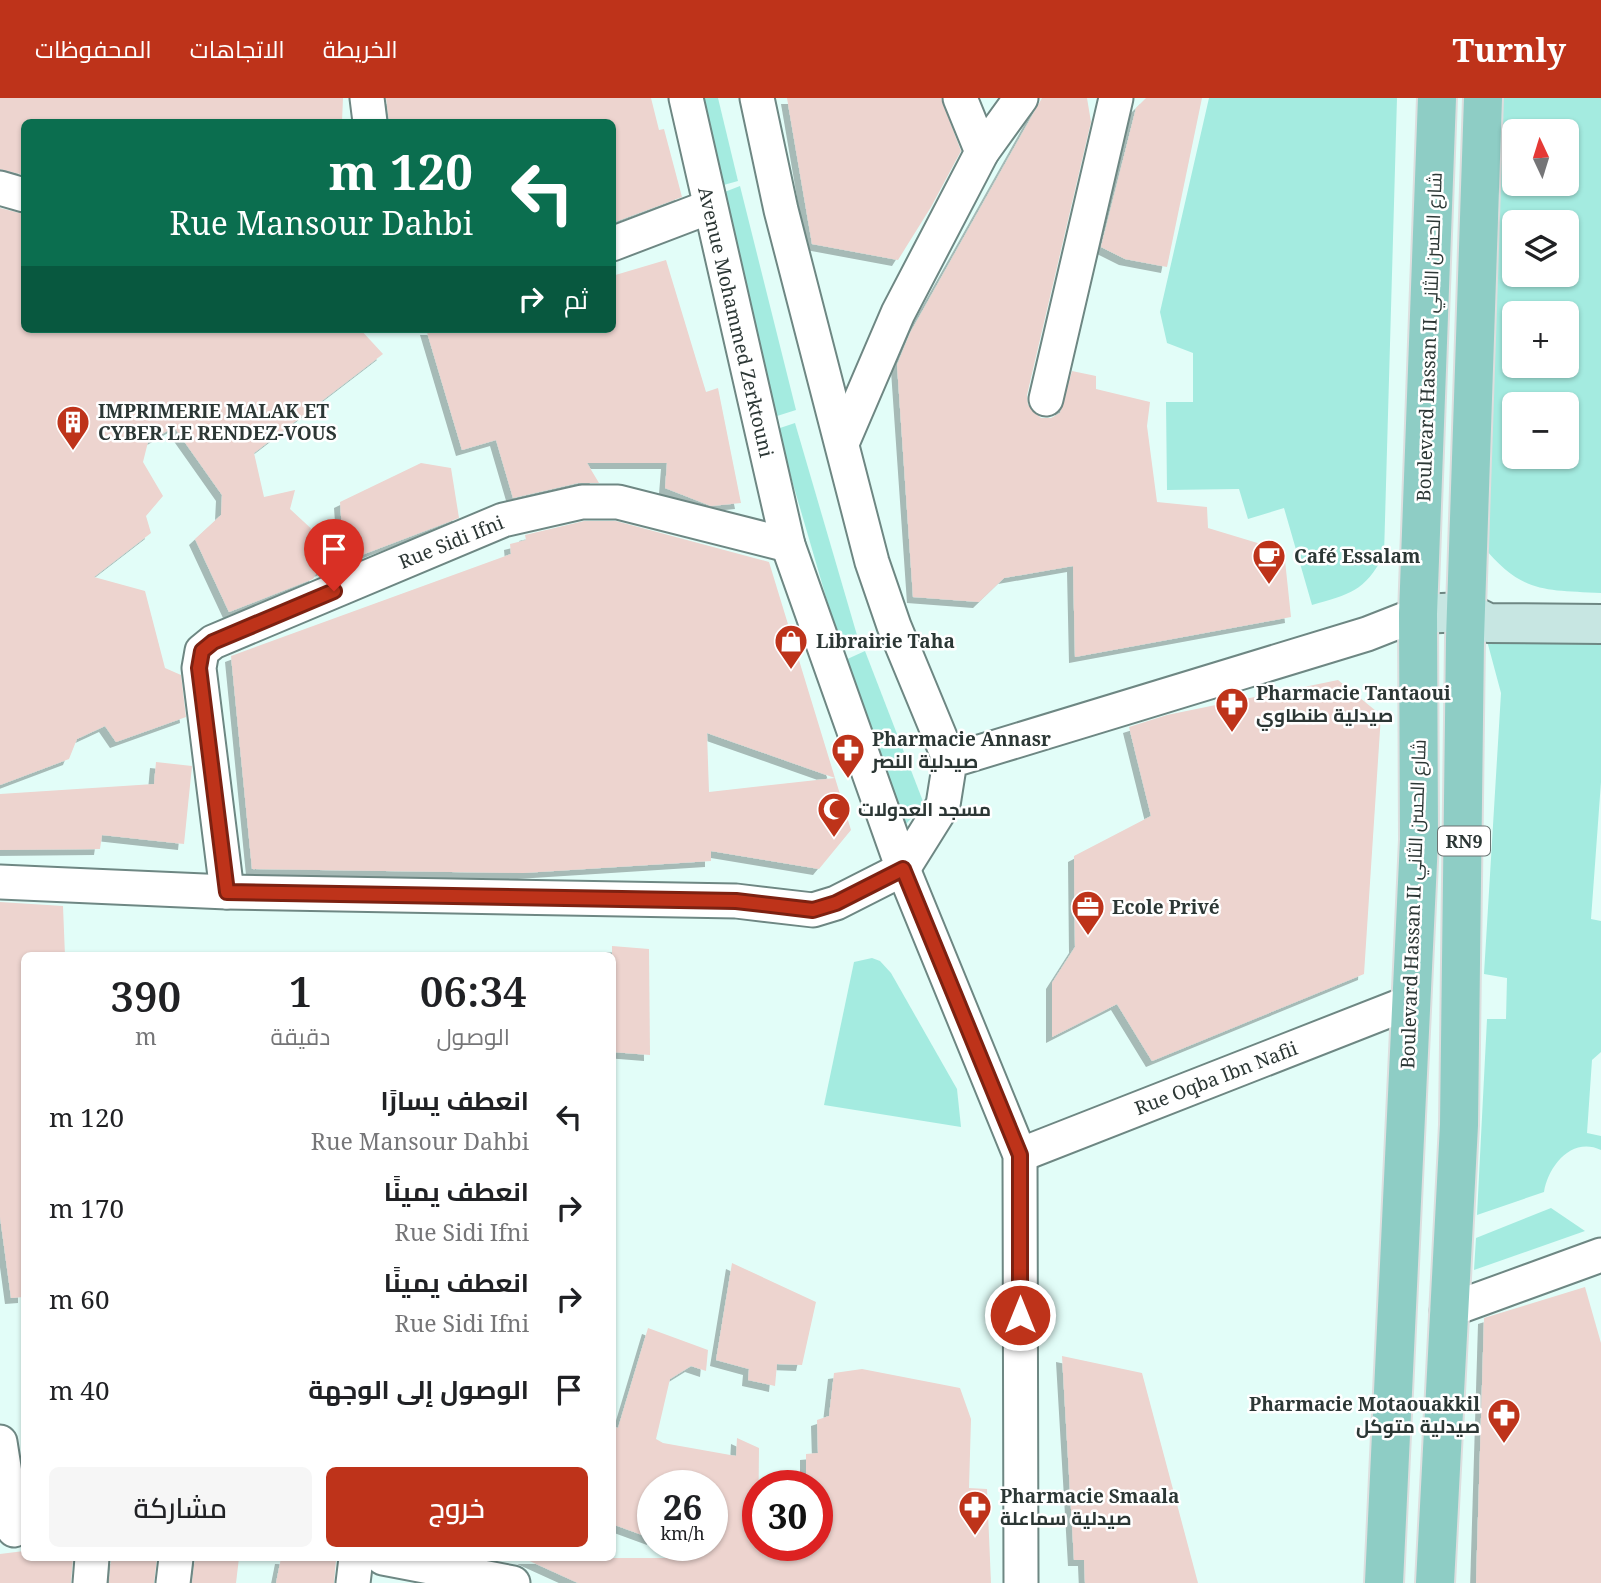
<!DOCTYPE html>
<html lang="ar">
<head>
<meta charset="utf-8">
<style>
  body { margin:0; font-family:"Noto Serif",Cairo,serif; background:#f6f6f6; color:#202124; direction:rtl; height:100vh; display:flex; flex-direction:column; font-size:26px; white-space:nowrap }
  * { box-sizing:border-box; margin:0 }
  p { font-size:23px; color:#757577 }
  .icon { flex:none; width:38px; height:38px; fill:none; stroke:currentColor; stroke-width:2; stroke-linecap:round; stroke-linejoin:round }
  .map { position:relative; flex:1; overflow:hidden; direction:ltr }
  .details { position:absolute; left:21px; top:854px; width:595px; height:609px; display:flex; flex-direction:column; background:#fff; border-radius:10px; box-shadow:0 2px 5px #0004; direction:rtl }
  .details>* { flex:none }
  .banner { position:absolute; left:21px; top:21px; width:595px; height:214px; border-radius:10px; box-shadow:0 2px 5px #0004; direction:rtl; background:#0b6e4f; color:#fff; overflow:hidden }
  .needle { width:46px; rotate:356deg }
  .buttons { position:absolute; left:1502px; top:21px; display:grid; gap:14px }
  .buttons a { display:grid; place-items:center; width:77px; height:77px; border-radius:10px; background:#fff; box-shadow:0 2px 5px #0004; font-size:35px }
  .speed { position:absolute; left:637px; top:1372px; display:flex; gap:14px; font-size:35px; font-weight:700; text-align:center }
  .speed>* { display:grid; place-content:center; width:91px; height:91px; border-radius:50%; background:#fff; box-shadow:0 2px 5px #0004; line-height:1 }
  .speed small { font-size:18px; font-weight:400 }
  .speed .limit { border:10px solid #d22; background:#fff; color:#111 }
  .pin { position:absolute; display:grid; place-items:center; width:60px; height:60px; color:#fff; margin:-72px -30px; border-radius:50% 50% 50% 0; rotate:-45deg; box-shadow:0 0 7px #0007 }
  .pin .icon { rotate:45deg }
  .me { position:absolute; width:77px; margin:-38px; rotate:0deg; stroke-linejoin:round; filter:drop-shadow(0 0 5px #0008) }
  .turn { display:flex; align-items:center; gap:24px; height:147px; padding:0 28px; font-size:32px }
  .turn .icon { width:91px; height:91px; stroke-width:2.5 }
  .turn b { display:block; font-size:49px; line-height:60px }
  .then { display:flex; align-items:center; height:66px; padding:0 28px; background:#0003; gap:14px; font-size:26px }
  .eta { display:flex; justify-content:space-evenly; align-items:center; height:119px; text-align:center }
  .eta b { font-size:42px; font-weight:600; line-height:49px }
  .cta { display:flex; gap:14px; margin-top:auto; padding:14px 28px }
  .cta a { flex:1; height:80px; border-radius:10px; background:#be331a; color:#fff; font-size:28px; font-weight:600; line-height:80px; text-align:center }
  .cta a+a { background:#f6f6f6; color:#202124 }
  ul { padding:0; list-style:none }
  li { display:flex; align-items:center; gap:21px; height:91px; padding:0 28px }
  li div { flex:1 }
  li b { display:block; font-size:26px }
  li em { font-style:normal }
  header { display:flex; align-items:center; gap:42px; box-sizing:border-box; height:98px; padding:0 35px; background:#be331a; color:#fff }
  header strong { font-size:33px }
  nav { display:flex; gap:38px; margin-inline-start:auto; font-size:24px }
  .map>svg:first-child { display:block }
</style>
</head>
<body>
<header>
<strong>Turnly</strong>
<nav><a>الخريطة</a><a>الاتجاهات</a><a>المحفوظات</a></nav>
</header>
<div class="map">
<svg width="1601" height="1485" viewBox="0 0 1601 1485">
  <defs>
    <filter id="shadow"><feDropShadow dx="-6" dy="6" stdDeviation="0" flood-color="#0004"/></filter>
  </defs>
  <rect width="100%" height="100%" fill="#e2fdf8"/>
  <g fill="#a4ebe0" fill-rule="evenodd">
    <polygon points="699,0 718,0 738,83 720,88"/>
    <path d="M 1209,0 L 1397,0 L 1384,457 C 1364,494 1350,496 1312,507 L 1284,410 L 1248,421 L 1239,391 L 1167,392 L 1166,304 L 1193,304 L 1193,255 L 1167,245 L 1160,214 Z"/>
    <path d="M 1494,0 L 1601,0 L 1601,495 C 1543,492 1521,495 1482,447 ZM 1514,33 L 1566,33 L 1566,86 L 1514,86 ZM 1514,124 L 1566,124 L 1566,177 L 1514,177 ZM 1514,215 L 1566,215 L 1566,268 L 1514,268 ZM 1514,306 L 1566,306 L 1566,359 L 1514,359 Z"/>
    <polygon points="740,88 796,312 777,318 722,95"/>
    <polygon points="795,325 859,544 842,554 777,331"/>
    <path d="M 1486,539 L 1601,540 L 1601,684 L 1591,821 L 1601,823 L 1601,954 L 1592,962 L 1587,1035 L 1601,1038 L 1601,1052 C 1572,1038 1548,1068 1544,1094 L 1477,1117 L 1487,921 L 1506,921 L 1507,880 L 1484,876 L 1501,595 Z"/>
    <polygon points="865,553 924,706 906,726 843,563"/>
    <polygon points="872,860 880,863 891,875 957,991 961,1029 824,1007 854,864"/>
    <polygon points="1551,1110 1585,1133 1474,1172 1476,1140"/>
  </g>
  <g fill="#edd4cf" filter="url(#shadow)">
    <polygon points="0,0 343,0 342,24 24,24 24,77 0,71"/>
    <polygon points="386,0 651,0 659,32 664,31 682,99 612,125 612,24 389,24"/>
    <polygon points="787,0 941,0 961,53 931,109 898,162 812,146"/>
    <polygon points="1042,0 1087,0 1091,24 1027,297 1028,307 1041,320 1051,320 1060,315 1072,273 1096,278 1096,291 1150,304 1147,328 1157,404 1207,409 1208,430 1284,453 1291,519 1075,559 1073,468 1004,480 979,504 913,499 897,267 910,235"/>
    <polygon points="1146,0 1202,0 1167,169 1125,161 1101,149 1136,10"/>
    <polygon points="0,110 24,116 24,231 360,231 383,256 254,355 264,399 295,392 290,411 344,461 340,404 421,365 451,370 459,420 317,474 313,481 229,514 195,441 221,417 222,397 174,329 148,344 143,364 163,398 146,418 151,435 94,479 145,493 165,570 181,577 186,619 116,644 105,628 77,641 69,661 0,687"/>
    <polygon points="666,162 706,294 718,290 741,405 711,408 665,390 667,365 587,365 599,385 578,385 513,400 496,342 462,352 426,231 612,231 612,178"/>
    <polygon points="584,423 616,423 769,464 835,680 707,635 709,694 835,680 851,732 819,771 711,753 711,763 523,775 252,771 231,558 511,456 510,446 526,442 525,437"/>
    <polygon points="1338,582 1381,617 1364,876 1152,963 1117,906 1052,939 1052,885 1075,849 1074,758 1151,718 1129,629 1167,617"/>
    <polygon points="156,664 192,668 184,746 102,737 100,751 0,752 0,696 154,686"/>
    <polygon points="0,804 63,808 65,858 24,858 24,1199 11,1200 0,1119"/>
    <polygon points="612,848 649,851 650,957 612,954"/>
    <polygon points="732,1165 816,1204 802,1267 777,1266 775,1288 748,1282 749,1271 716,1262"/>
    <polygon points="1585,1189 1601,1245 1601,1485 1476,1485 1484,1220"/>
    <polygon points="648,1230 708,1252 706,1273 691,1268 670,1281 656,1341 663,1345 736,1358 737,1340 759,1350 758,1447 817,1447 817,1388 806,1388 806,1356 818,1355 817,1322 829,1318 834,1275 862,1271 960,1290 971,1321 969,1390 987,1391 991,1485 578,1485 523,1460 700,1460 672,1447 712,1447 712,1388 653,1388 653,1441 612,1426 612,1328 618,1330"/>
    <polygon points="1062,1258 1142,1275 1198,1485 1085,1485 1084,1462 1074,1462"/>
    <polygon points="24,1453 24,1460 73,1460 71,1485 0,1485 0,1456"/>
    <polygon points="111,1460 157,1460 154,1485 109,1485"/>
    <polygon points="195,1460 239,1460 236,1485 192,1485"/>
    <polygon points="281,1460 336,1462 334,1485 276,1485"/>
  </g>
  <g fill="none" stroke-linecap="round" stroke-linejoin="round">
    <defs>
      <g id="minor">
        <polyline points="367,0 370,24"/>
        <polyline points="686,0 788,447 903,771 1020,1057 1021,1485"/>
        <polyline points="757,0 781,112 872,464 894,528 950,663"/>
        <polyline points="960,0 982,54"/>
        <polyline points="0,90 24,97"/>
        <polyline points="612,146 709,109"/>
        <polyline points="1046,301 1116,0"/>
        <polyline points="843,343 898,215 982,54 1021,0"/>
        <polyline points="903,771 943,707 950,663 1367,536 1418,516"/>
        <polyline points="0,784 227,794 736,803 813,812 836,805 903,771"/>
        <polyline points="227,794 199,570 202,553 213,544 503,422 582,404 618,404 788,447"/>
        <polyline points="1020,1057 1413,903"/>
        <polyline points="1447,1213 1601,1157"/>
        <polyline points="0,1344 14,1432"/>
        <polyline points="383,1460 513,1485"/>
        <polyline points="90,1485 92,1460"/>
        <polyline points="173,1485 176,1460"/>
        <polyline points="353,1485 356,1460"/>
      </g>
      <polyline id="secondary" points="1418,516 1466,514 1488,525 1601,526"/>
      <g id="primary">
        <polyline points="1384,1485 1419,742 1418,516 1437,0"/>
        <polyline points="1435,1485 1459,1027 1465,541 1483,0"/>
      </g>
    </defs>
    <use href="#minor" stroke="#6e8783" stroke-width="37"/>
    <use href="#secondary" stroke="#6e8783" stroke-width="42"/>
    <use href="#primary" stroke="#dddfdf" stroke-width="42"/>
    <use href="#minor" stroke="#fff" stroke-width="33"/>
    <use href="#secondary" stroke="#c7e6e2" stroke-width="38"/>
    <use href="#primary" stroke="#8ecdc5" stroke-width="38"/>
  </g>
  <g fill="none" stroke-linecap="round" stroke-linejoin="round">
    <defs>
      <polyline id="route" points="334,493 213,544 202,553 199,570 227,794 736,803 813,812 836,805 903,771 1020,1057 1020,1217"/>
    </defs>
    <use href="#route" stroke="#7c2111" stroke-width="18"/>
    <use href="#route" stroke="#be331a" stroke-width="12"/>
  </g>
  <defs>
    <symbol id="building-pin" viewBox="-11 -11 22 30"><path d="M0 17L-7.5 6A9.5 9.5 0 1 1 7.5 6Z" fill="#be331a" stroke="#fff"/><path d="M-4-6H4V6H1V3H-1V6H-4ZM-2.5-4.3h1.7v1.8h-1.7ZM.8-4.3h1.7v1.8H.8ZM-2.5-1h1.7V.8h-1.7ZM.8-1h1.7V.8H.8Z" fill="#fff"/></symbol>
    <symbol id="cafe-pin" viewBox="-11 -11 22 30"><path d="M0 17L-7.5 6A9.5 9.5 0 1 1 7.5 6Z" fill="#be331a" stroke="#fff"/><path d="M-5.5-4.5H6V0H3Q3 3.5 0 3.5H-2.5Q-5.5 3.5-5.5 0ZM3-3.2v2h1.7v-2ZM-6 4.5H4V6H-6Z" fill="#fff"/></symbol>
    <symbol id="shop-pin" viewBox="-11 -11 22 30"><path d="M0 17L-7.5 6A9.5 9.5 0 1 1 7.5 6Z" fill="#be331a" stroke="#fff"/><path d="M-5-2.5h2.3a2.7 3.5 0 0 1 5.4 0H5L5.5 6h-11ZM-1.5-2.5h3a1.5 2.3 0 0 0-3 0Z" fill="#fff"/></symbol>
    <symbol id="pharmacy-pin" viewBox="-11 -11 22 30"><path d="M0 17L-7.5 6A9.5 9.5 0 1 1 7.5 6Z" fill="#be331a" stroke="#fff"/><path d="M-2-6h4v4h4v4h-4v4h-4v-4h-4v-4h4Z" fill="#fff"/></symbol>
    <symbol id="mosque-pin" viewBox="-11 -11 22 30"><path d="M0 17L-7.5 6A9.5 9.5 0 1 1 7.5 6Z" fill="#be331a" stroke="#fff"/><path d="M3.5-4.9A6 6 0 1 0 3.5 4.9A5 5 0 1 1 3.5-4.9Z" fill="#fff"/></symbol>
    <symbol id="office-pin" viewBox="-11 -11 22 30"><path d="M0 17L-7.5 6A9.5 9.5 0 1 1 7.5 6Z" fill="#be331a" stroke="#fff"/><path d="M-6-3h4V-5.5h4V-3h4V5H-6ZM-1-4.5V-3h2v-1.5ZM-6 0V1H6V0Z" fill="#fff"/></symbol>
  </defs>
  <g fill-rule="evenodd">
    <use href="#building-pin" x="54" y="305" width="38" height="52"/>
    <use href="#cafe-pin" x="1250" y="439" width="38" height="52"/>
    <use href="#shop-pin" x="772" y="524" width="38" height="52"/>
    <use href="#pharmacy-pin" x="1213" y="587" width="38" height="52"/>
    <use href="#pharmacy-pin" x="829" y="633" width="38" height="52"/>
    <use href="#mosque-pin" x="815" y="692" width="38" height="52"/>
    <use href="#office-pin" x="1069" y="790" width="38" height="52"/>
    <use href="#pharmacy-pin" x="1485" y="1298" width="38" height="52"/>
    <use href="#pharmacy-pin" x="956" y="1390" width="38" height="52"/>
  </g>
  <g text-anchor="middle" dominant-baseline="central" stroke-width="5" stroke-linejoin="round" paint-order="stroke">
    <rect fill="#fff" stroke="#6b7372" stroke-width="2" x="1438" y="728.5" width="52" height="29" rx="5"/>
    <g font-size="18" font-weight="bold" fill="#2c3735">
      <text x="1464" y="743">RN9</text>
    </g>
    <g font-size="19" fill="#2c3735" stroke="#fff">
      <text transform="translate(736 224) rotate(77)">Avenue Mohammed Zerktouni</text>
      <text transform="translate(1429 239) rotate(-88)">Boulevard Hassan II شارع الحسن الثاني</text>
      <text transform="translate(451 444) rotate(-22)">Rue Sidi Ifni</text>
      <text transform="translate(1413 806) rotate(-88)">Boulevard Hassan II شارع الحسن الثاني</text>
      <text transform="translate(1216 980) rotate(-21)">Rue Oqba Ibn Nafii</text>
    </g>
    <g font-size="19" font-weight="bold" fill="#2c3735" stroke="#fff" text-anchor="start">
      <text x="98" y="313">IMPRIMERIE MALAK ET<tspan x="98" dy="22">CYBER LE RENDEZ-VOUS</tspan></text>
      <text x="1294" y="458">Café Essalam</text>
      <text x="816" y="543">Librairie Taha</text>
      <text x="1256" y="595">Pharmacie Tantaoui<tspan x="1256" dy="22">صيدلية طنطاوي</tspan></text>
      <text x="872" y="641">Pharmacie Annasr<tspan x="872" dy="22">صيدلية النصر</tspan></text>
      <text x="858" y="711">مسجد العدولات</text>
      <text x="1112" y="809">Ecole Privé</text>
      <text x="1480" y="1306" text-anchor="end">Pharmacie Motaouakkil<tspan x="1480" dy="22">صيدلية متوكل</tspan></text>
      <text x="1000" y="1398">Pharmacie Smaala<tspan x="1000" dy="22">صيدلية سماعلة</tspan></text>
    </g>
  </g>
</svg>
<div class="buttons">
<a><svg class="needle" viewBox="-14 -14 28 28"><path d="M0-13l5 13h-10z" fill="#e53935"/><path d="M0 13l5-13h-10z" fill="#757577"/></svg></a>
<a><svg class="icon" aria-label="layers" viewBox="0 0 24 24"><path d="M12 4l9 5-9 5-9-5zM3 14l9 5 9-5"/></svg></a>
<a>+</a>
<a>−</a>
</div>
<div class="speed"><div>26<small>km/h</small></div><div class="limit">30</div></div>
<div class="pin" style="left:334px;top:493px;background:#d93025"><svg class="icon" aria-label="arrive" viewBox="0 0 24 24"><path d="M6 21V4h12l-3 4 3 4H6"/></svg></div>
<svg class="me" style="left:1020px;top:1217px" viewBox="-20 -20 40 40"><circle r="17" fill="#be331a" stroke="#fff" stroke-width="3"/><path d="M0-11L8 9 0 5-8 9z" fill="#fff"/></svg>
<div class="banner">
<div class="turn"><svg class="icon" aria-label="left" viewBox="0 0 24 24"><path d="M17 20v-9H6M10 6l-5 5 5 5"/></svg><div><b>120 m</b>Rue Mansour Dahbi</div></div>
<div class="then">ثم<svg class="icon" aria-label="right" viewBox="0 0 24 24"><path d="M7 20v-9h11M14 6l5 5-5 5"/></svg></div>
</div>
<section class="details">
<div class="eta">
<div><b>06:34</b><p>الوصول</p></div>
<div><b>1</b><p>دقيقة</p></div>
<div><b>390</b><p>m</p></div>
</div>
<ul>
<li><svg class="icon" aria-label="left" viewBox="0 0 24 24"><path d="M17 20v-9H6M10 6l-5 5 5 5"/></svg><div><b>انعطف يسارًا</b><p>Rue Mansour Dahbi</p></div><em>120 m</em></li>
<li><svg class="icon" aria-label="right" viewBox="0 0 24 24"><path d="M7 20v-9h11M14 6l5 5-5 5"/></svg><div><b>انعطف يمينًا</b><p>Rue Sidi Ifni</p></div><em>170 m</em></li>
<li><svg class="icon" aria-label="right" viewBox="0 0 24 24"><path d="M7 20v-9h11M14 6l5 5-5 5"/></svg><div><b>انعطف يمينًا</b><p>Rue Sidi Ifni</p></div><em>60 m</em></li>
<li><svg class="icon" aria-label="arrive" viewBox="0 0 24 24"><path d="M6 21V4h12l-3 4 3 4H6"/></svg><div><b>الوصول إلى الوجهة</b></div><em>40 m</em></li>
</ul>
<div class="cta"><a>خروج</a><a>مشاركة</a></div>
</section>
</div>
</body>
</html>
